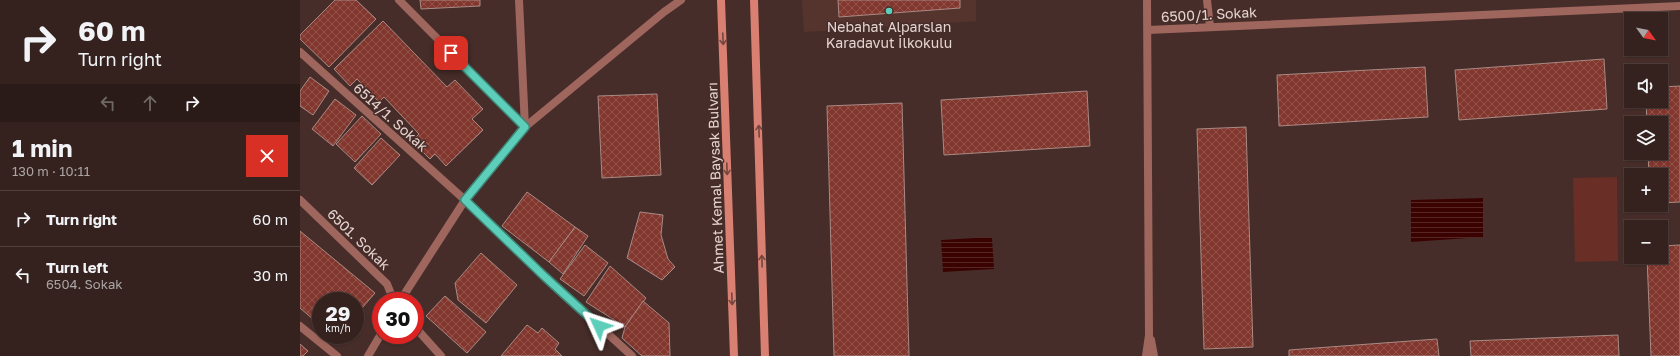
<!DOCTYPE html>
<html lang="en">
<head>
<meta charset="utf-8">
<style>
  body { margin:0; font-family:"Golos Text",sans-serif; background:#402f2c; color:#f1f3f6; height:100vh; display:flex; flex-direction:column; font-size:15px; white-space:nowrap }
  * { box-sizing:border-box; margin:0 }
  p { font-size:13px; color:#aaa4a4 }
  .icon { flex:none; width:22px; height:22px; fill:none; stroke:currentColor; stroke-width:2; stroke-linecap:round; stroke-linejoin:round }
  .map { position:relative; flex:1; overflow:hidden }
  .sheet { display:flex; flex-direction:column; background:#35221f; width:300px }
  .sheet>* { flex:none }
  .top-card { background:#35221f; color:#f1f3f6; overflow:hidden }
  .needle { width:26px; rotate:123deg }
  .fabs { position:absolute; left:1324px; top:12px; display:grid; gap:8px }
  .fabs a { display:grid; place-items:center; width:44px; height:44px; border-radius:0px; background:#35221f; box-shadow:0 1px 3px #0004,0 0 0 1px #4f3f3d; font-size:20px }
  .speed { position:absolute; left:12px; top:292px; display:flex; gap:8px; font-size:20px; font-weight:700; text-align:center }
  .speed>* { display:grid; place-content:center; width:52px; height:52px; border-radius:50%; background:#35221f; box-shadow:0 1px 3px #0004,0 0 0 1px #4f3f3d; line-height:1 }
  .speed small { font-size:10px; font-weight:400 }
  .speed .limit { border:6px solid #d22; background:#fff; color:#111 }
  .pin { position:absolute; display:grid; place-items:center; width:34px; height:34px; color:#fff; margin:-17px; border-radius:8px; box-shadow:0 2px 6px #0006 }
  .me { position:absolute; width:44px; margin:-22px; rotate:312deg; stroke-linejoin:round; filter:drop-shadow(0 0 3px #0008) }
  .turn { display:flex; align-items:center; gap:14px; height:84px; padding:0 12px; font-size:18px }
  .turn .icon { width:52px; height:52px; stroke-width:2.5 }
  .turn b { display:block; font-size:28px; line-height:34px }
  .lanes { display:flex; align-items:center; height:38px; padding:0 12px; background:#0003; justify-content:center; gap:20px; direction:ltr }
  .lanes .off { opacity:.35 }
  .round { display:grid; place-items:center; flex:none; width:42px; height:42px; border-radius:0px; background:#402f2c }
  .headline { display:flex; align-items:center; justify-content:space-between; height:68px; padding:0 12px }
  h1 { font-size:24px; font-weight:700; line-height:30px }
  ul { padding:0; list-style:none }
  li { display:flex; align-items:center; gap:12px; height:56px; padding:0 12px; border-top:1px solid #4f3f3d }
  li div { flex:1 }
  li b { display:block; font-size:15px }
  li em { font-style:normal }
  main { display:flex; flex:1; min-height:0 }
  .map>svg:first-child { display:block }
</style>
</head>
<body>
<main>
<section class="sheet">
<div class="top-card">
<div class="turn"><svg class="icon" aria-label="right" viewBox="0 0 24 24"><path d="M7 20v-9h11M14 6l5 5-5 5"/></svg><div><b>60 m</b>Turn right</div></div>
<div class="lanes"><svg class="icon off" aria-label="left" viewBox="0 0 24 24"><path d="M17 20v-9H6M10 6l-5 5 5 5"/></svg><svg class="icon off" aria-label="ahead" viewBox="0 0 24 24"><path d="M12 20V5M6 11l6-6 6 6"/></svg><svg class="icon" aria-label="right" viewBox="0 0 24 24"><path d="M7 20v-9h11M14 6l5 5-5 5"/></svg></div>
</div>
<div class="headline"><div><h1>1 min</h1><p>130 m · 10:11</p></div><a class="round" style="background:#d93025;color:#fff"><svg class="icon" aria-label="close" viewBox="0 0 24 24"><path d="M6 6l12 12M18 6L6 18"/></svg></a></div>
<ul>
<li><svg class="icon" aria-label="right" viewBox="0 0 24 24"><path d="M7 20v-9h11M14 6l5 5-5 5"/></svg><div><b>Turn right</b></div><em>60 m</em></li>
<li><svg class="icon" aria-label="left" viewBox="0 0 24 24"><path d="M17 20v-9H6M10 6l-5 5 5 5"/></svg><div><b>Turn left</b><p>6504. Sokak</p></div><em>30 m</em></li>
</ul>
</section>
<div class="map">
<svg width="1380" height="356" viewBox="0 0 1380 356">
  <defs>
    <pattern id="water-rules" width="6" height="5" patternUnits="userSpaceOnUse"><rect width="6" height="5" fill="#3a0302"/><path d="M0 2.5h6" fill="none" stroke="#562726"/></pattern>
    <pattern id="building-cross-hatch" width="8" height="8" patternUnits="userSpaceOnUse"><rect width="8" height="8" fill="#82372e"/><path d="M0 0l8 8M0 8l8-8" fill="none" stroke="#94534b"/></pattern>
  </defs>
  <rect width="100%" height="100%" fill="#472d29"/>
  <polygon fill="#55342e" points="502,0 676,0 676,21 504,32"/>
  <polygon fill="#692e26" points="1317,177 1318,261 1275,262 1273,178"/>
  <g fill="url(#water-rules)">
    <polygon points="1183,198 1183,237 1111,242 1111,200"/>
    <polygon points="692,237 694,269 643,272 641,240"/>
  </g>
  <g fill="url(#building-cross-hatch)" stroke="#a98a84">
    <polygon points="35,0 56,0 76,19 29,67 0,39 0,35"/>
    <polygon points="120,0 180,0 180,6 121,9"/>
    <polygon points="538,0 660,0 660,8 539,17"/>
    <polygon points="83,21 147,87 155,80 183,109 172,119 183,130 146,166 135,154 130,159 112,141 119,134 84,97 79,102 57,79 50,86 34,69"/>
    <polygon points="1304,59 1307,109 1159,120 1155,70"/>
    <polygon points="1125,67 1128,117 979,126 977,75"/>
    <polygon points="10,77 29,91 13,115 0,106 0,91"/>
    <polygon points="1380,86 1380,202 1361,203 1361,175 1349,175 1348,153 1361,153 1361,123 1347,123 1346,101 1361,101 1361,87"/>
    <polygon points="787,91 790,146 644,155 641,100"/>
    <polygon points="357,94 361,175 302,178 298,96"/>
    <polygon points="35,99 56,115 33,146 12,129"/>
    <polygon points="602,103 609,356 534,356 527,106"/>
    <polygon points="62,116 81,134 55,162 36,144"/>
    <polygon points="946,127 953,347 904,349 897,129"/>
    <polygon points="81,138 100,155 72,185 54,168"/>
    <polygon points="227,192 275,227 249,262 202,226"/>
    <polygon points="340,212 363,215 361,235 368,259 375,267 362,280 327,258"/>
    <polygon points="275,227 288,236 263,274 249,262"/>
    <polygon points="0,231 75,293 55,316 55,301 21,301 21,326 0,308"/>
    <polygon points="285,245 308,263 284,296 260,279"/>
    <polygon points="1380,245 1380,356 1351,356 1347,257 1361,257 1361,246"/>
    <polygon points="181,253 217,285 186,323 158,300 155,283"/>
    <polygon points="310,266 346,298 325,327 286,302"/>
    <polygon points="145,296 186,332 167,353 126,316"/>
    <polygon points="343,301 369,323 370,356 342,356 322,338 325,327"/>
    <polygon points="227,325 238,333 242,328 259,343 255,349 262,356 201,356"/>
    <polygon points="1318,335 1319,356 1171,356 1170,341"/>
    <polygon points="1137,339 1139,356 989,356 989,350"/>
    <polygon points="0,344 8,351 3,356 0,356"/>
  </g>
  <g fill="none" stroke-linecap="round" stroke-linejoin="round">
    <polyline stroke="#9f665e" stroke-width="8" points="907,0 910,27"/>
    <g stroke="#9f665e" stroke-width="8">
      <polyline points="99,0 225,127"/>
      <polyline points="219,0 225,127"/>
      <polyline points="848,30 1380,6"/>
      <polyline points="0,52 165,200 245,276 332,356"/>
      <polyline points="0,200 87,284 94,301"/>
      <polyline points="100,301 165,200 225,127 364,12 381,0"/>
      <polyline points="0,326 37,356"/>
      <polyline points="115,327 141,356"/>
      <polyline points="851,340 854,356"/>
      <polyline points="68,356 81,334"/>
      <polyline points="846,356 849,335 847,0"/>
    </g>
    <g stroke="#d98073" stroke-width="8">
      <polyline points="421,0 434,356"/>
      <polyline points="454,0 465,356"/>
    </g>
  </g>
  <defs><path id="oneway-shaft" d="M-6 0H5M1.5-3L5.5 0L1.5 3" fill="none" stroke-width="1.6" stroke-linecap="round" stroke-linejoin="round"/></defs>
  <g stroke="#73463f">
    <use href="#oneway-shaft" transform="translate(423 39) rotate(88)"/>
    <use href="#oneway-shaft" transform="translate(459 131) rotate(-92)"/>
    <use href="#oneway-shaft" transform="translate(427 169) rotate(88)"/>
    <use href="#oneway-shaft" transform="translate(462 261) rotate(-92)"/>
    <use href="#oneway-shaft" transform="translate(432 299) rotate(88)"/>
  </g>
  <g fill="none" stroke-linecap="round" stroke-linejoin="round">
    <defs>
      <polyline id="route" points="151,53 225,127 165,200 244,276 299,326"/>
    </defs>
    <use href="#route" stroke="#3c8678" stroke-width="10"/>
    <use href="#route" stroke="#5dceb9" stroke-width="7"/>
  </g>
  <circle fill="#5dceb9" stroke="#472d29" stroke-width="1.5" cx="589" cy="11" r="4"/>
  <g text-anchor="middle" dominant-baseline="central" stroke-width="3" stroke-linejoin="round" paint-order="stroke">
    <g font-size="14" fill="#e5d4d1" stroke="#472d29">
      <text transform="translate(909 14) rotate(-3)">6500/1. Sokak</text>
      <text transform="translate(91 117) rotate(42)">6514/1. Sokak</text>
      <text transform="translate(415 178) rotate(-92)">Ahmet Kemal Baysak Bulvarı</text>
      <text transform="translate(59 239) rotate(44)">6501. Sokak</text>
    </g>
    <g font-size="14" fill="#e5d4d1" stroke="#472d29">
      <text x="589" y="26">Nebahat Alparslan<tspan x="589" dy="16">Karadavut İlkokulu</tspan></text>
    </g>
  </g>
</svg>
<div class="fabs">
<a><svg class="needle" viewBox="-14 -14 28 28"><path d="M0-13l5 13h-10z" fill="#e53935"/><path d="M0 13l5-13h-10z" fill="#aaa4a4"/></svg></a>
<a><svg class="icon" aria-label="sound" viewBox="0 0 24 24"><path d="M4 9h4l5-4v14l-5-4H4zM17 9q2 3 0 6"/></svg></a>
<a><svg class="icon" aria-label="layers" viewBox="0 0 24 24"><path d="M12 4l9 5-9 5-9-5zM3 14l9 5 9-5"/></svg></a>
<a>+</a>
<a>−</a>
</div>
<div class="speed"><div>29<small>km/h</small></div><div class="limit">30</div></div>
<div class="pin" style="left:151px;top:53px;background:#d93025"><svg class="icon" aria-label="arrive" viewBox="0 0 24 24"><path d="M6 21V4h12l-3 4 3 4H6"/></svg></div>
<svg class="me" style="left:299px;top:326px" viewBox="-20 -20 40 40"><path d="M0-17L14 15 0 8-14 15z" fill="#5dceb9" stroke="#fff" stroke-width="4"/></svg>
</div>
</main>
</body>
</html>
